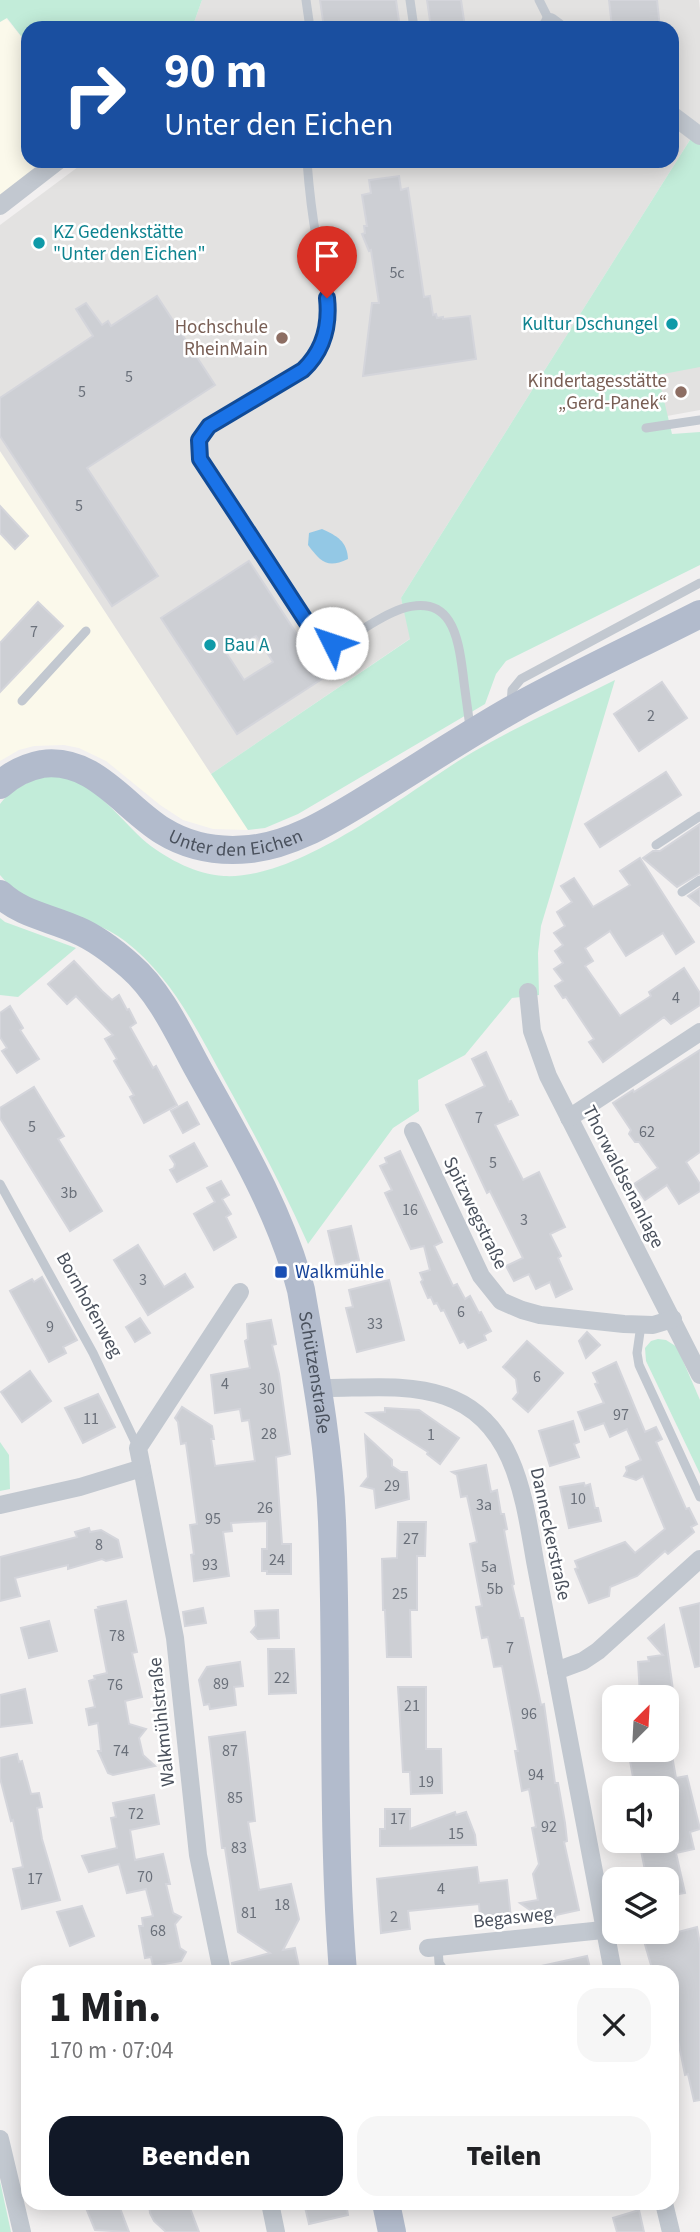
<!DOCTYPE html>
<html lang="de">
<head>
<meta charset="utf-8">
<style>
  body { margin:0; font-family:"Source Sans 3",sans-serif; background:#f6f6f6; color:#202124; height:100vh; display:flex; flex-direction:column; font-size:26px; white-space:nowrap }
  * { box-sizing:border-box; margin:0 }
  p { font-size:23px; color:#757577 }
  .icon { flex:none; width:38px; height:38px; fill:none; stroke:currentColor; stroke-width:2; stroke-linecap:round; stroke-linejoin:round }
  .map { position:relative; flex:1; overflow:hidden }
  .side { position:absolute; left:21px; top:1965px; width:658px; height:245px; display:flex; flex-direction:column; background:#fff; border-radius:21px; box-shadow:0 4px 18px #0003 }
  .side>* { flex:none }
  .top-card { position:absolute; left:21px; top:21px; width:658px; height:147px; border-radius:21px; box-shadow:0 4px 18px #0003; background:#1a4fa0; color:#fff; overflow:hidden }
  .needle { width:46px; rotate:24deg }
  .buttons { position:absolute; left:602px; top:1685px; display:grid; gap:14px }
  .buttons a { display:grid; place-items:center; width:77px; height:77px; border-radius:14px; background:#fff; box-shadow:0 4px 18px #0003; font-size:35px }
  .pin { position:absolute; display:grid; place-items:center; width:60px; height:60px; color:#fff; margin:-72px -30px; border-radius:50% 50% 50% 0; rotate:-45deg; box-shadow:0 0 7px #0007 }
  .pin .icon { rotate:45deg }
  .me { position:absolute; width:77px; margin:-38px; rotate:311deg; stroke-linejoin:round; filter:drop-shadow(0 0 5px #0008) }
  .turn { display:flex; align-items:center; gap:24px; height:147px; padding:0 28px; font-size:32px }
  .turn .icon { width:91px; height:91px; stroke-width:2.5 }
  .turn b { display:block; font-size:49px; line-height:60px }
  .round { display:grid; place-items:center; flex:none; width:74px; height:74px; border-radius:21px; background:#f6f6f6 }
  .summary { display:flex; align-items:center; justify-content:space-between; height:119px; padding:0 28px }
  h1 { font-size:42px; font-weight:800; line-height:52px }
  .primary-button { display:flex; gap:14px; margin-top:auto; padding:14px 28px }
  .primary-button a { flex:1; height:80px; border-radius:21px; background:#111827; color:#fff; font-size:28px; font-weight:800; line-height:80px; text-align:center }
  .primary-button a+a { background:#f6f6f6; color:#202124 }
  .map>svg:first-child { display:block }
</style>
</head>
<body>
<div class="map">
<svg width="700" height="2232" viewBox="0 0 700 2232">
  <rect width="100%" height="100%" fill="#f2f0f0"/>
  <g fill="#fbf9eb">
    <polygon points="6,18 28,45 28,161 50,161 0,197 0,22"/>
    <polygon points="0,451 248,830 213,829 183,820 160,805 106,761 79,748 64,745 34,746 19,750 0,761"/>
  </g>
  <g fill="#e3e2e1">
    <polygon points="202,0 699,0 700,10 700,124 401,598 411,638 211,774 0,451 0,225 86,161 672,161 672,28 192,28"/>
    <polygon points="700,366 700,410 667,416 657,373"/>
  </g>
  <g fill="#c2ecd9">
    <polygon points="0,0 202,0 192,28 28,28 28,45 7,18 0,22"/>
    <polygon points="700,124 700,367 658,375 672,434 700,432 700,565 506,661 496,674 485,704 298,814 265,828 248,830 211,774 410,639 401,598"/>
    <path d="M 615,680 L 541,926 L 538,953 L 539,995 L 512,998 L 465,1055 L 418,1080 L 419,1111 L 393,1128 L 308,1244 C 283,1188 256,1137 226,1083 C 198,1032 173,978 125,941 C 89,913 26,909 0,875 L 0,804 C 8,793 17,788 29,782 C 80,758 114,815 147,843 C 169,860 196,874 224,876 C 301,880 407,791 473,752 C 519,725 568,704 615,680 Z"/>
    <polygon points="0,918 5,922 76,948 18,997 0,995"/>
    <polygon points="658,1339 666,1340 677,1347 700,1400 700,1474 646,1361 645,1348 651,1341"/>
    <polygon points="0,1442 9,1455 10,1489 0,1491"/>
    <polygon points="0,2181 11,2232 0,2232"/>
  </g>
  <path fill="#93c8e5" d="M 322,529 C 337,536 347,541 348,559 C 327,569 321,562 308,545 L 309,533 Z"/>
  <g fill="#cdcfd4" stroke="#d4d5db" stroke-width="2" fill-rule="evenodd">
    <polygon points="320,0 396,0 400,28 324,28"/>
    <polygon points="427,0 461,0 465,27 431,28"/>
    <polygon points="609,0 657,0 660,28 612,28"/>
    <polygon points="399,176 401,190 408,188 424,297 430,296 433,315 436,314 437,318 443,317 443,319 470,316 476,359 363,376 372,303 379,303 371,250 369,251 362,234 365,233 364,226 367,226 362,195 371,193 369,180"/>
    <polygon points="157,296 215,385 87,468 158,576 112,606 0,436 0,398 93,336 76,309 86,303 102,325 108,321 111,326"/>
    <polygon points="0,506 28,536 15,549 0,533"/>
    <path d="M 249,561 L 325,677 L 237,734 L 161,618 ZM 256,636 L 273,662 L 244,680 L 227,654 Z"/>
    <polygon points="38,602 63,626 0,692 0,643"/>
    <polygon points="662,682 687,718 639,751 614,714"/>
    <polygon points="666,772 681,795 600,847 585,824"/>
    <polygon points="700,824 700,873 677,887 643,858 653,851 660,851"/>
    <polygon points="640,858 694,942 676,954 663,933 626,956 610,931 585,948 593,961 585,966 620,1016 651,996 649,992 684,968 700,993 700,1005 671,1024 664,1017 603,1062 589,1042 594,1039 566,997 563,998 555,986 563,981 554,969 563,963 555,951 563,945 554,933 565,926 557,912 572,902 561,886 574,878 593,907 630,885 620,871"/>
    <polygon points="700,888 700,906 688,896"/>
    <polygon points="74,961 102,991 112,1000 119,995 127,1010 129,1009 136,1023 130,1027 153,1068 156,1066 177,1105 144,1123 130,1097 134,1095 114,1061 117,1059 105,1039 113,1035 76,996 67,1004 48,984"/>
    <polygon points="10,1006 23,1028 20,1030 39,1059 17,1073 2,1051 7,1048 0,1037 0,1013"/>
    <polygon points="700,1050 700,1152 686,1162 700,1184 700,1191 679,1204 667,1185 645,1200 634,1184 658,1168 639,1142 635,1142 629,1134 631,1130 613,1103 633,1090 634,1092"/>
    <polygon points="486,1052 509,1102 511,1101 518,1115 495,1125 523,1180 539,1172 565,1227 550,1234 561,1256 558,1258 572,1289 556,1297 550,1282 536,1289 529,1274 514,1281 506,1266 523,1258 490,1191 487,1193 446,1105 485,1086 472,1059"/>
    <polygon points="34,1087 64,1136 58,1139 102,1211 70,1231 0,1118 0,1108"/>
    <polygon points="187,1102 199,1124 183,1133 171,1111"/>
    <polygon points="194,1143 207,1166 177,1182 170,1170 174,1168 175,1164 170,1156"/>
    <polygon points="400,1151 442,1242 434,1246 453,1286 457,1284 465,1299 470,1296 479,1313 481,1312 491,1331 484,1335 486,1340 468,1348 464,1341 460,1343 444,1310 441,1311 437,1303 434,1304 431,1297 428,1298 421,1282 423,1280 420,1273 430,1270 424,1246 411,1249 385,1193 392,1190 380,1166 387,1163 385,1158"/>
    <polygon points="221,1181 229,1195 222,1199 231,1214 226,1217 236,1237 214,1250 194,1214 215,1202 207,1188"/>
    <polygon points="351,1226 359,1260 336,1265 328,1231"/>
    <polygon points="138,1245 164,1287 185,1274 193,1287 148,1315 114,1260"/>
    <polygon points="42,1277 77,1340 63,1347 66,1353 49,1362 10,1291 32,1279 34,1282"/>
    <polygon points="389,1280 404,1340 357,1352 346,1308 353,1307 349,1290"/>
    <polygon points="140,1318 150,1333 135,1342 126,1327"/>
    <polygon points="271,1320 276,1344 272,1345 279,1374 290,1454 276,1457 282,1544 291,1544 291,1574 267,1574 267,1571 262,1571 262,1549 267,1549 267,1521 231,1523 232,1531 223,1532 229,1576 194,1581 191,1555 194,1554 190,1525 197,1524 193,1494 186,1443 181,1444 178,1422 175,1418 182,1407 212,1426 214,1439 211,1439 215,1466 255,1461 249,1420 242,1421 240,1409 215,1413 211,1375 250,1368 245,1341 248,1339 247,1324"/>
    <polygon points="587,1332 600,1345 586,1358 579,1341"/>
    <polygon points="527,1341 563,1373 528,1412 513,1399 518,1393 516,1379 503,1367"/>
    <polygon points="616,1362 645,1432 656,1427 662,1439 656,1442 686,1509 689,1508 697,1524 691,1527 694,1532 668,1554 665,1551 637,1576 610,1587 609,1596 589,1603 575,1569 578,1568 575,1561 625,1542 635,1553 665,1529 643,1476 636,1480 624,1476 627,1471 626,1467 641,1460 627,1429 610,1437 604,1423 585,1430 578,1412 604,1403 595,1384 598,1383 593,1373"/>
    <polygon points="30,1371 51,1401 22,1422 1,1392"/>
    <polygon points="98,1394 115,1427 83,1443 65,1408"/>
    <polygon points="385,1408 419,1410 459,1438 440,1464 427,1454 428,1452 367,1413 385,1412"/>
    <polygon points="573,1421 579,1442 574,1444 579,1457 550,1466 539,1431"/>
    <polygon points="365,1435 392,1460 392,1466 401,1472 407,1472 409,1499 376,1508 374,1489 361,1486 368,1477"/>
    <polygon points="486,1465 491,1492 497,1490 501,1514 504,1514 507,1529 504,1530 514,1584 512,1585 520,1618 523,1618 541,1705 544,1704 555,1783 558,1783 565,1823 567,1841 564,1842 579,1910 556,1915 554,1920 546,1921 520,1903 538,1900 533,1874 539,1864 532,1828 536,1827 529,1789 522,1791 515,1751 518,1751 502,1666 494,1667 488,1637 482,1638 476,1607 482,1606 470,1544 477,1542 467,1496 461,1497 457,1475 452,1472"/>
    <polygon points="584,1483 585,1486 590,1484 595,1508 598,1508 601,1521 569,1528 560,1487"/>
    <polygon points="398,1522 426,1522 425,1556 417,1556 417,1610 410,1610 411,1657 387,1657 385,1610 383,1610 382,1559 397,1558"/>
    <polygon points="89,1528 90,1532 101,1530 118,1540 122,1557 106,1561 102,1559 68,1569 68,1565 15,1578 20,1596 0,1601 0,1557 77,1537 75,1532"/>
    <polygon points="126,1601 137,1652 132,1653 142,1697 125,1701 129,1724 146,1729 139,1738 143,1755 155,1766 113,1775 108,1773 98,1751 101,1751 98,1723 89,1725 86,1709 95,1707 89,1681 95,1679 94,1676 107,1673 95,1610 99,1609 98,1607"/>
    <polygon points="700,1603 700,1666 695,1667 680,1608"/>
    <polygon points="203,1608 206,1623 185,1626 183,1612"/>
    <polygon points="278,1610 279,1638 258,1639 251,1632 256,1626 255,1611"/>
    <polygon points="49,1621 57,1651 29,1658 21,1628"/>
    <polygon points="664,1625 673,1690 640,1695 638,1662 649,1661 648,1657 663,1655 648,1638"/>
    <polygon points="268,1649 294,1649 296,1693 269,1694"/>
    <polygon points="240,1662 243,1686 234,1687 236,1705 210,1709 209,1704 204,1705 199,1680 207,1667"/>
    <polygon points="398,1687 426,1687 426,1749 441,1749 442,1793 411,1794 410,1772 403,1772"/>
    <polygon points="25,1689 32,1723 0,1727 0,1695"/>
    <polygon points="245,1732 255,1821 248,1822 259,1890 291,1884 299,1919 283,1950 295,1948 300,1972 233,1972 232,1963 270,1953 238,1932 225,1848 222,1848 209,1737"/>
    <polygon points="628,1750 671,1750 676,1778 687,1776 700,1829 690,1832 694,1849 676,1853 685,1893 667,1896 667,1880 647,1880 639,1841 667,1841 667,1788 635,1788"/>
    <polygon points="17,1754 19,1762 22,1761 31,1794 39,1793 42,1807 37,1808 42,1839 60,1900 22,1909 13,1869 23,1867 13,1820 11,1821 0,1778 0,1758"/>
    <polygon points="154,1795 159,1824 130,1830 135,1860 163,1854 170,1884 166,1884 173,1913 181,1917 175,1924 180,1948 186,1952 181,1961 153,1966 151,1957 145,1958 139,1926 143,1926 142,1918 153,1916 146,1889 127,1893 119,1864 89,1872 82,1856 117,1848 111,1818 116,1817 113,1803"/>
    <polygon points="385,1809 410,1809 410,1829 455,1812 456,1815 466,1812 475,1835 476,1845 380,1846 380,1829 385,1829"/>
    <polygon points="477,1867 479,1883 507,1880 511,1918 491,1919 490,1915 480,1916 479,1904 408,1911 410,1929 381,1933 377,1879"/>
    <polygon points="82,1906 94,1936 70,1946 57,1912"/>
    <polygon points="697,1927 700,1944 700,2100 694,2101 688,2074 685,2075 672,2010 672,1972 653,1972 644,1941"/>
    <polygon points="587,1956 591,1972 542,1972 541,1966"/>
    <polygon points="84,2203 118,2203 129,2232 95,2230"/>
    <polygon points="149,2203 188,2203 199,2232 166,2232 154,2221 150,2213"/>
    <polygon points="307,2203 346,2203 348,2215 309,2224 305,2207 308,2207"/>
    <polygon points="639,2210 644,2232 617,2232 613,2218"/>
  </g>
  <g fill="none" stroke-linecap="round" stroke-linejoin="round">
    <g stroke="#c2c8d0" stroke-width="9">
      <polyline points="306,0 310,28"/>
      <polyline points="410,0 414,28"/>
      <polyline points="533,28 550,22 539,0"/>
      <path d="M 307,161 C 309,188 312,215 317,242 C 324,286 341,336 303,370 L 209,426 L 199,440 L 200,459 L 308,624 L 325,639 L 339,644 C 358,633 380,616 401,609 C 451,593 458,635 463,674 C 465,692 468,710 470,728"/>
      <polyline points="646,428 700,420"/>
      <polyline points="22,701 86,631"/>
      <polyline points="511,705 512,690 521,679 700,583"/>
      <polyline points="656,845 700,816"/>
      <polyline points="682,892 700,880"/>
      <polyline points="0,1184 93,1353 138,1448"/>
      <polyline points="641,1325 637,1353 639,1365 700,1497"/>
      <polyline points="438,1947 439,1963 445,1972"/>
    </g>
    <g stroke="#c2c8d0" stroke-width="18">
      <polyline points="550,22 558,28"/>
      <polyline points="672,115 700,136"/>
      <polyline points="0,206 58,161"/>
      <polyline points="528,992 532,1031 548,1076 700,1375"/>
      <polyline points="569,1118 700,1032"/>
      <polyline points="413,1131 481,1276 501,1301 522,1310 540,1315 624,1324 653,1325 673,1319"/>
      <path d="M 317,1388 C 358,1389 405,1382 445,1396 C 515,1420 524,1498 535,1561 C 542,1597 549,1634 556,1671"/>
      <polyline points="142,1468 175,1638 198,1855 222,1972"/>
      <polyline points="0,1505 80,1487 142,1468 138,1448 240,1292"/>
      <polyline points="428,1948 603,1930"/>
      <polyline points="613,1972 556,1671 583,1661 598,1651 700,1559"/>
      <polyline points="0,2139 22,2232"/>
      <polyline points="270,2203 276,2232"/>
      <polyline points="664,2203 671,2232"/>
    </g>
    <g stroke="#b2bbcc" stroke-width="28">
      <path id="s1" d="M 0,785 C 12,774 26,767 42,764 C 94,757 124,807 163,831 C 189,847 220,852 250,849 C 292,845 331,820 366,799 C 414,770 462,738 511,710 C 572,676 637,646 700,614"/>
      <path id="s2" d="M 0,894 C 21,914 51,918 77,930 C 96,938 114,952 130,966 C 160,992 178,1032 197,1067 C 237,1139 280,1210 301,1290 C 314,1366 329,1443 332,1521 C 338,1672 331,1822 343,1972"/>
      <polyline points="386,2203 392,2232"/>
    </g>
  </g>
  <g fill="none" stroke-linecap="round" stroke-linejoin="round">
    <defs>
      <path id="route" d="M 327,298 C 330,326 324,350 303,370 L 209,426 L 199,440 L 200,459 L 237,515 L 308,624 L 325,639 L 332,643"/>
    </defs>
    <use href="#route" stroke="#114b97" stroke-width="18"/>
    <use href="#route" stroke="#1a73e8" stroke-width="12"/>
  </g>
  <g fill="#0f9aa8" stroke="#fff" stroke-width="2.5">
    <circle cx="39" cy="243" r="7"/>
    <circle cx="672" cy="324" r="7"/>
    <circle cx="210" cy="645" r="7"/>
  </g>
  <g fill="#8d6e63" stroke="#fff" stroke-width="2.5">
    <circle cx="282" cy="338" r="7"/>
    <circle cx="681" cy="392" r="7"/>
  </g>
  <rect fill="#1a4fb4" stroke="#fff" stroke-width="2.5" x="274" y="1265" width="14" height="14" rx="3.5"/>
  <g text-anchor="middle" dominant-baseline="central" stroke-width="5" stroke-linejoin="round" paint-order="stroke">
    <g font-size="16" fill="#6a707a">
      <text x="397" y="273">5c</text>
      <text x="129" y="377">5</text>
      <text x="82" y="392">5</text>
      <text x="79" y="506">5</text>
      <text x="34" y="632">7</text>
      <text x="651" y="716">2</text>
      <text x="676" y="998">4</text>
      <text x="479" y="1118">7</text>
      <text x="32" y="1127">5</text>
      <text x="647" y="1132">62</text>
      <text x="493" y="1163">5</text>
      <text x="69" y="1193">3b</text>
      <text x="410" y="1210">16</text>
      <text x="524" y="1220">3</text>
      <text x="143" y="1280">3</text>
      <text x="461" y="1312">6</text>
      <text x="375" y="1324">33</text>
      <text x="50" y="1327">9</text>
      <text x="537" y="1377">6</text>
      <text x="225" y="1384">4</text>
      <text x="267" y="1389">30</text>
      <text x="621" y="1415">97</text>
      <text x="91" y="1419">11</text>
      <text x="269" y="1434">28</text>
      <text x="431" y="1435">1</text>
      <text x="392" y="1486">29</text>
      <text x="578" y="1499">10</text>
      <text x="484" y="1505">3a</text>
      <text x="265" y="1508">26</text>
      <text x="213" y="1519">95</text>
      <text x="411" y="1539">27</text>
      <text x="99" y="1545">8</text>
      <text x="277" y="1560">24</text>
      <text x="210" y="1565">93</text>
      <text x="489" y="1567">5a</text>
      <text x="495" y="1589">5b</text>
      <text x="400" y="1594">25</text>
      <text x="117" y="1636">78</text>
      <text x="510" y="1648">7</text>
      <text x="282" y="1678">22</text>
      <text x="221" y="1684">89</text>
      <text x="115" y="1685">76</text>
      <text x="412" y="1706">21</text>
      <text x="529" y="1714">96</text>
      <text x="121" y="1751">74</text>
      <text x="230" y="1751">87</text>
      <text x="536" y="1775">94</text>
      <text x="426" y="1782">19</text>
      <text x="235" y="1798">85</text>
      <text x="136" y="1814">72</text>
      <text x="398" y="1819">17</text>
      <text x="549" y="1827">92</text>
      <text x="456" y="1834">15</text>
      <text x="239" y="1848">83</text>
      <text x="145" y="1877">70</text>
      <text x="35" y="1879">17</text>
      <text x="441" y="1889">4</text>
      <text x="282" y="1905">18</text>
      <text x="249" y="1913">81</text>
      <text x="394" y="1917">2</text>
      <text x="158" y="1931">68</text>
    </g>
    <g font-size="19" fill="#0d838f" stroke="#fff" text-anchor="start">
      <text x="53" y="232">KZ Gedenkstätte<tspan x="53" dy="22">"Unter den Eichen"</tspan></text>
      <text x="658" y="324" text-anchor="end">Kultur Dschungel</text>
      <text x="224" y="645">Bau A</text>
    </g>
    <g font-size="19" fill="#785e54" stroke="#fff" text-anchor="end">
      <text x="268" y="327">Hochschule<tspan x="268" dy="22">RheinMain</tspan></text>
      <text x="667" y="381">Kindertagesstätte<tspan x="667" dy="22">„Gerd-Panek“</tspan></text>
    </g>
    <g font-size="19" fill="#49505c" stroke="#fff">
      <text stroke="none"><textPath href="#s1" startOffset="266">Unter den Eichen</textPath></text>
      <text transform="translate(623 1177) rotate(63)">Thorwaldsenanlage</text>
      <text transform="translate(475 1213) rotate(64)">Spitzwegstraße</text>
      <text transform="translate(89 1305) rotate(61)">Bornhofenweg</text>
      <text stroke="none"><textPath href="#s2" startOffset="602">Schützenstraße</textPath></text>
      <text transform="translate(550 1534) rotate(78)">Danneckerstraße</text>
      <text transform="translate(162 1722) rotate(-96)">Walkmühlstraße</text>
      <text transform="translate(513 1918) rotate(-6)">Begasweg</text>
    </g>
    <g font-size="19" fill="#164399" stroke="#fff" text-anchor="start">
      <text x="295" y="1272">Walkmühle</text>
    </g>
  </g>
</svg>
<div class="buttons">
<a><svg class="needle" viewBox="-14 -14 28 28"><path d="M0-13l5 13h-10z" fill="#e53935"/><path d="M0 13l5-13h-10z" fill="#757577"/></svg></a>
<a><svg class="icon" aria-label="sound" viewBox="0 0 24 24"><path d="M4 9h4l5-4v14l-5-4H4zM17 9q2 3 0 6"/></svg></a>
<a><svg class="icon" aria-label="layers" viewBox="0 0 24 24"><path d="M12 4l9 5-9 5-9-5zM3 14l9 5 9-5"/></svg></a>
</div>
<div class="pin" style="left:327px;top:298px;background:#d93025"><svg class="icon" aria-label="arrive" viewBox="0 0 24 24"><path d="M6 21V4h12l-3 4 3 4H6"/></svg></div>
<svg class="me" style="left:332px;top:643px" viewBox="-20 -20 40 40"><circle r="19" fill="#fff"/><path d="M0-13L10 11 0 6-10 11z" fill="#1a73e8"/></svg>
<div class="top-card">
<div class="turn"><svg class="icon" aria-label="right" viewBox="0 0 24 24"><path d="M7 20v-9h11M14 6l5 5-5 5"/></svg><div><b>90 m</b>Unter den Eichen</div></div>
</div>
<section class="side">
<div class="summary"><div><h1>1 Min.</h1><p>170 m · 07:04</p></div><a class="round"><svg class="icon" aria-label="close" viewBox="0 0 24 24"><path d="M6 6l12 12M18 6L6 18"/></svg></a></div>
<div class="primary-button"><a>Beenden</a><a>Teilen</a></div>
</section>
</div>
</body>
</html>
